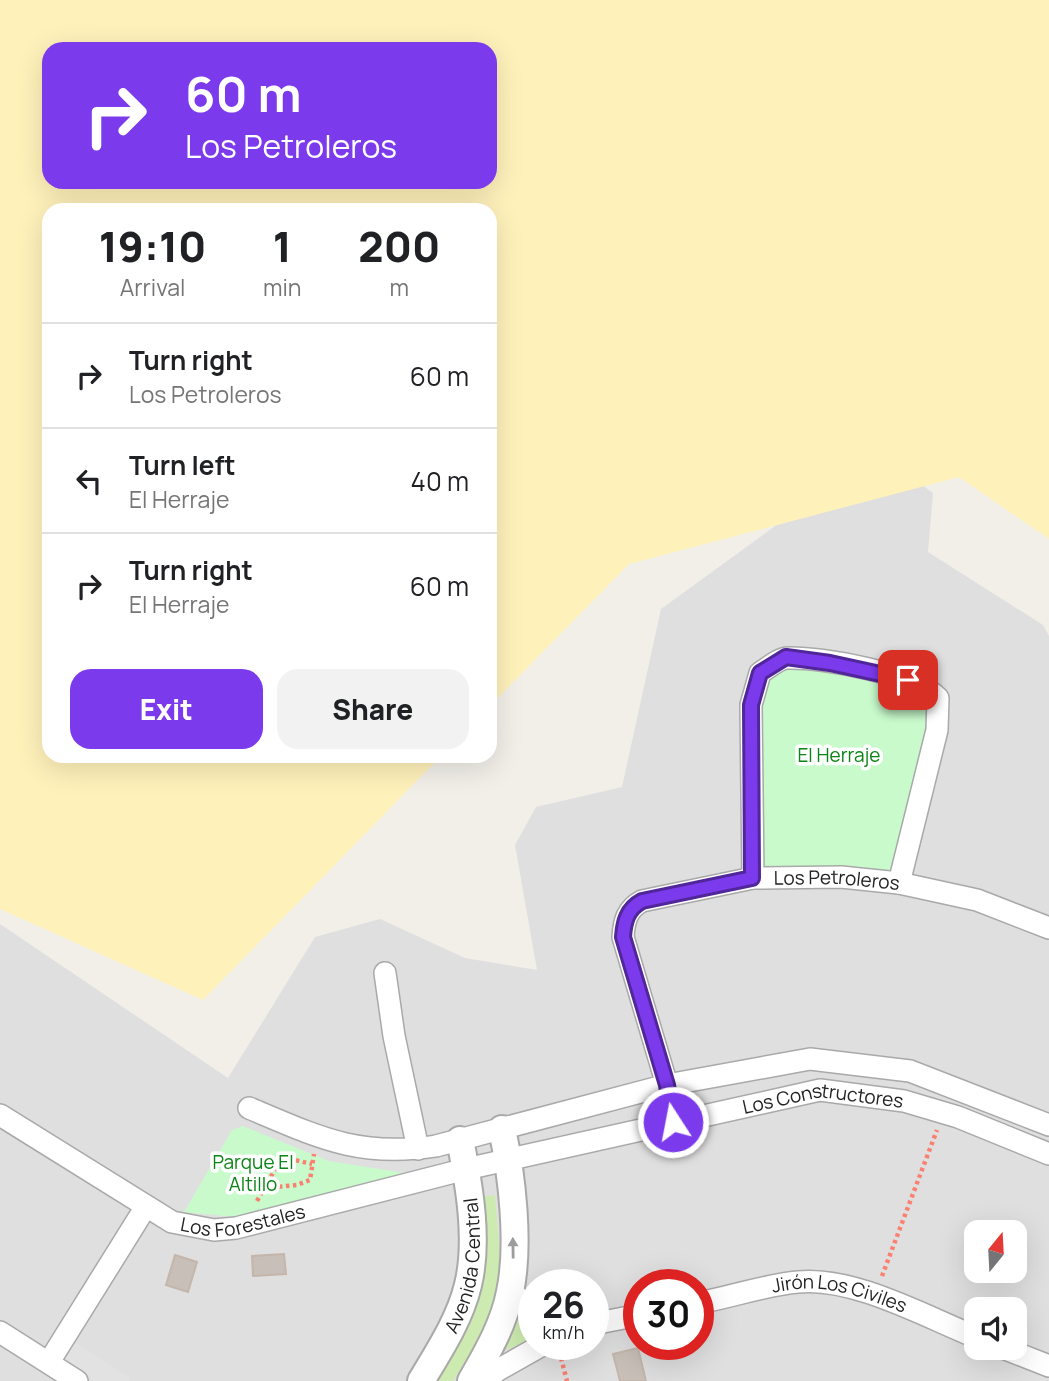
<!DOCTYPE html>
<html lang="en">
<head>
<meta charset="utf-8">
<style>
  body { margin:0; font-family:Manrope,sans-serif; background:#f2f2f2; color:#202124; height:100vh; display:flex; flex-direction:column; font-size:26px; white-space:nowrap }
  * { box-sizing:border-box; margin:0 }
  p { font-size:23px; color:#757577 }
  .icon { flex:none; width:38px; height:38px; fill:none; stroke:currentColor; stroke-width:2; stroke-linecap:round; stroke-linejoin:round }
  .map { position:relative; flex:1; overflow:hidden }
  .sheet { position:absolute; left:42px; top:203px; width:455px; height:560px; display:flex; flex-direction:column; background:#fff; border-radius:21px; box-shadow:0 7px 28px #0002 }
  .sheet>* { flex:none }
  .top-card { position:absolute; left:42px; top:42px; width:455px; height:147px; border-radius:21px; box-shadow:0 7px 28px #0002; background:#7c3aed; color:#fff; overflow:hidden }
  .needle { width:46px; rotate:18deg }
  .buttons { position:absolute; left:964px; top:1220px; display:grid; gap:14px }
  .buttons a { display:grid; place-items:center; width:63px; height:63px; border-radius:14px; background:#fff; box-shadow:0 7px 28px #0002; font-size:35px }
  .speed { position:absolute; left:518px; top:1269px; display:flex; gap:14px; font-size:35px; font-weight:700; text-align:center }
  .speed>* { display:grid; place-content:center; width:91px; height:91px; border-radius:50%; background:#fff; box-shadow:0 7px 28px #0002; line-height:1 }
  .speed small { font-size:18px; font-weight:400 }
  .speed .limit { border:10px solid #d22; background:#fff; color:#111 }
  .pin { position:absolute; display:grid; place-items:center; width:60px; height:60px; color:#fff; margin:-30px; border-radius:14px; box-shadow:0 4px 10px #0006 }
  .me { position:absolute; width:77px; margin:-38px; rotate:349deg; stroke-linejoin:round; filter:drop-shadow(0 0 5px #0008) }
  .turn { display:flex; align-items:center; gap:24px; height:147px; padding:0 28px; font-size:32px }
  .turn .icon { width:91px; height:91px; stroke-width:2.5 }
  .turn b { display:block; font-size:49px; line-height:60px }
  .eta { display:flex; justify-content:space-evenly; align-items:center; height:119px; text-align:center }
  .eta b { font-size:42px; font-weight:800; line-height:49px }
  .primary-button { display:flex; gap:14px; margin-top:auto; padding:14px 28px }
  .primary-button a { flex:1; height:80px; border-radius:21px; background:#7c3aed; color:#fff; font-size:28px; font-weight:800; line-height:80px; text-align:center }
  .primary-button a+a { background:#f2f2f2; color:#202124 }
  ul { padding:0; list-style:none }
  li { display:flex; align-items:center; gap:21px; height:105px; padding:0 28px; border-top:2px solid #e0e0e0 }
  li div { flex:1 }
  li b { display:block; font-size:26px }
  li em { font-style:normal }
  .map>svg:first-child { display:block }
</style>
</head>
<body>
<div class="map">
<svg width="1049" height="1381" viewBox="0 0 1049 1381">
  <rect width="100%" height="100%" fill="#f2efe9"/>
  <path fill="#e0dfdf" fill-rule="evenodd" d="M 877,452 L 933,493 L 928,552 L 1043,625 L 1049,636 L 1049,1381 L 0,1381 L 0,924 L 228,1078 L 315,937 L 380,919 L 465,958 L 537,970 L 515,845 L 536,807 L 622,787 L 661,609 ZM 976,1232 L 1015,1232 L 1015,1270 L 976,1270 ZM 534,1284 L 593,1284 L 593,1344 L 534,1344 ZM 639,1284 L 698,1284 L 698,1344 L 639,1344 ZM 976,1309 L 1015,1309 L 1015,1348 L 976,1348 Z"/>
  <g fill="#cdebb0">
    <path d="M 495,1195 C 497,1230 505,1271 494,1304 C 486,1332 468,1356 453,1381 L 431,1381 L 478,1197 Z"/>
    <polygon points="518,1314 534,1321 534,1338 496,1354 513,1316"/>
  </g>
  <path fill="#fff1ba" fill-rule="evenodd" d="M 0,0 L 1049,0 L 1049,539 L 959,477 L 629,564 L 490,706 L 490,210 L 49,210 L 49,756 L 441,756 L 203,1000 L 0,909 ZM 49,49 L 490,49 L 490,182 L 49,182 Z"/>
  <g fill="#c8facc">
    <polygon points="786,657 830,662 938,698 899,883 753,878 760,673"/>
    <polygon points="243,1126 329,1161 411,1174 234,1217 184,1212 232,1130"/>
  </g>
  <polygon fill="#e2e2e2" points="70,1339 129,1377 129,1381 92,1381 56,1358"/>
  <g fill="#c7bfb8" stroke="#c4b6ab" stroke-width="2">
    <polygon points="284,1254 286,1274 253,1276 252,1256"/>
    <polygon points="175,1255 197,1262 188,1292 166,1285"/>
    <polygon points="638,1348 646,1381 620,1381 613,1354"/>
  </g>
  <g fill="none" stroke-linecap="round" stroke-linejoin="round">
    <defs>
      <g id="minor">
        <path d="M 753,878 L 751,705 L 760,673 C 768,668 779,658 788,658 C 822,657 916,674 938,698 L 937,730 L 899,883"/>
        <polyline points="385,973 394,1036 418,1149"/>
        <path d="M 249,1108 C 318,1137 359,1158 436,1146 L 667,1085 L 810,1059 L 910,1071 L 1049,1125"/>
        <path id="s1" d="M 0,1115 L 172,1222 L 214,1230 L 236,1228 L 466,1169 L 820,1090 L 904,1101 L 958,1117 L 1049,1154"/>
        <path id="s2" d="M 673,1122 L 667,1085 L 623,937 C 624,921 627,909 642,901 L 753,878 L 841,877 L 899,883 L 977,900 L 1049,928"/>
        <polyline points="511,1291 526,1305 534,1308"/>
        <path id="s3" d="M 698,1303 C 732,1297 764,1285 798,1282 C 853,1276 926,1317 976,1337"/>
        <polyline points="593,1324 639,1315"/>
        <polyline points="0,1332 77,1381"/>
        <polyline points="1003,1348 1049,1366"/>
        <polyline points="49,1362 145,1208"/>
        <polyline points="484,1381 498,1370 544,1344"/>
      </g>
      <g id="tertiary">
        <path id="s4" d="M 421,1381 C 439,1351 460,1319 468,1285 C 479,1240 469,1184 460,1140"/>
        <path d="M 471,1381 C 487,1353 504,1324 510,1292 C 520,1245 512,1175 502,1129"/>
      </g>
    </defs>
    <use href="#minor" stroke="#a9a9a9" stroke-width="24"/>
    <use href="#tertiary" stroke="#a9a9a9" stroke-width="30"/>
    <g stroke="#fa8072" stroke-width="4.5" stroke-dasharray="3.5 3.5" stroke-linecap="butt">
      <polyline points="265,1188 297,1185 310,1180 314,1154"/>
      <polyline points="257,1201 280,1161 286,1158 312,1164"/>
      <polyline points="882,1276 937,1130"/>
      <polyline points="561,1358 567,1381"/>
    </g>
    <use href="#minor" stroke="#fff" stroke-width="21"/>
    <use href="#tertiary" stroke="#fff" stroke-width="26"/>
  </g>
  <defs><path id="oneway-solid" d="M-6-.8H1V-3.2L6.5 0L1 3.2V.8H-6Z" transform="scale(1.75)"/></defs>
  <use fill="#9c9c9c" href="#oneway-solid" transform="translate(513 1248) rotate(-91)"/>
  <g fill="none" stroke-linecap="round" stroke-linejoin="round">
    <defs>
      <path id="route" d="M 673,1122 L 667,1085 L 623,937 C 624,922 627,909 642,901 L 752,878 L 751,705 L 760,673 L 786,657 L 830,663 L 908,680"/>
    </defs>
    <use href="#route" stroke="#51269a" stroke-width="18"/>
    <use href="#route" stroke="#7c3aed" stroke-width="12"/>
  </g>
  <g text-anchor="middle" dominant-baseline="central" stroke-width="7" stroke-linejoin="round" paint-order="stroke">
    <g font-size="19" fill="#0c8416" stroke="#fff">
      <text x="839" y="755">El Herraje</text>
      <text x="253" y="1162">Parque El<tspan x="253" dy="22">Altillo</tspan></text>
    </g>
    <g font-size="19" fill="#222" stroke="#fff">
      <text stroke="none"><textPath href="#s2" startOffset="432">Los Petroleros</textPath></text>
      <text stroke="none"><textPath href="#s1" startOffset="870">Los Constructores</textPath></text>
      <text stroke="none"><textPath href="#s1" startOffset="275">Los Forestales</textPath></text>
      <text stroke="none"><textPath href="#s4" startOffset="126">Avenida Central</textPath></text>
      <text stroke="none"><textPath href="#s3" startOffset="145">Jirón Los Civiles</textPath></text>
    </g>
  </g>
</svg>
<div class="buttons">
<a><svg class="needle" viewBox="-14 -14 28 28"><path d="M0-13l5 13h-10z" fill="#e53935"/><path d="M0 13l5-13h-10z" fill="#757577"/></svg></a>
<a><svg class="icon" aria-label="sound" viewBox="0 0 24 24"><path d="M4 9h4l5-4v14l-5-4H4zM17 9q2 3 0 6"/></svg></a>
</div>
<div class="speed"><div>26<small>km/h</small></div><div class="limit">30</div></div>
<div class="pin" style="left:908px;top:680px;background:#d93025"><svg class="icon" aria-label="arrive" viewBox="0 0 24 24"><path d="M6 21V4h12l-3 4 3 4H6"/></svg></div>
<svg class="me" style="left:673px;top:1122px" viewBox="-20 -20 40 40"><circle r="17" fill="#7c3aed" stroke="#fff" stroke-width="3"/><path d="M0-11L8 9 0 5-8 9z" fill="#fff"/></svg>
<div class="top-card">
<div class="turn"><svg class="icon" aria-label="right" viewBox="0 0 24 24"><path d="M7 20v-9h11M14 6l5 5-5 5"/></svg><div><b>60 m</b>Los Petroleros</div></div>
</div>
<section class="sheet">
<div class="eta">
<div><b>19:10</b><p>Arrival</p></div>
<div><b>1</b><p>min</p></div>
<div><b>200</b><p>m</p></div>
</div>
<ul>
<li><svg class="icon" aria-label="right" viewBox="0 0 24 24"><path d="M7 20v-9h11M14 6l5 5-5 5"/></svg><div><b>Turn right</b><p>Los Petroleros</p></div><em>60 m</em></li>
<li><svg class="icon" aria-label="left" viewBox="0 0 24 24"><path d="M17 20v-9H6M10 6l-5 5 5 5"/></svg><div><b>Turn left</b><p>El Herraje</p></div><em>40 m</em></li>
<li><svg class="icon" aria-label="right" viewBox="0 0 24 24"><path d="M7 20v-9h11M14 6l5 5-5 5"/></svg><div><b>Turn right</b><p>El Herraje</p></div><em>60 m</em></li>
</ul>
<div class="primary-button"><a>Exit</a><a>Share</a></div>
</section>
</div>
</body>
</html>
